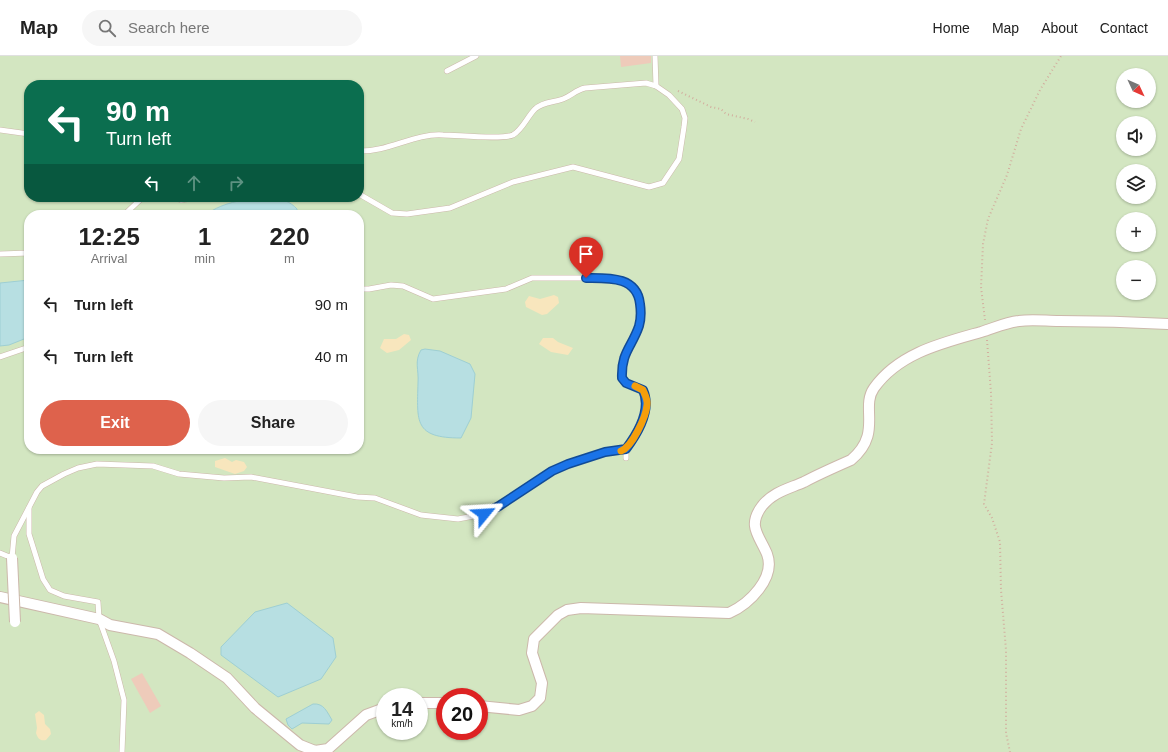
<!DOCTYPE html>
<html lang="en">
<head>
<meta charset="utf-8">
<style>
  body { margin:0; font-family:Arial,sans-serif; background:#f6f6f6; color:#222; height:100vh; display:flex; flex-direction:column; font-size:15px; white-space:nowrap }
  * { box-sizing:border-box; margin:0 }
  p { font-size:13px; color:#767676 }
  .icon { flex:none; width:22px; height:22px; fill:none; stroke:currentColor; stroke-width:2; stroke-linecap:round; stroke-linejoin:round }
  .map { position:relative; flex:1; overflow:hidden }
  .details { position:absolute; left:24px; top:154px; width:340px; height:244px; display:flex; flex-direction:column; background:#fff; border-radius:16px; box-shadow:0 1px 3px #0004 }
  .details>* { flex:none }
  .hud { position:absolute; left:24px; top:24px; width:340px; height:122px; border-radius:16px; box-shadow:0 1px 3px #0004; background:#0b6e4f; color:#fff; overflow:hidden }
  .needle { width:26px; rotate:134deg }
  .tools { position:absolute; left:1116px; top:12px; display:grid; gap:8px }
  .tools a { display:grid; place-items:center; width:40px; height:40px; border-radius:50%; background:#fff; box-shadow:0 1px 3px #0004; font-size:20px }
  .speed { position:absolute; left:376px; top:632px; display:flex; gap:8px; font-size:20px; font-weight:700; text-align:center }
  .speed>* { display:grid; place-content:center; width:52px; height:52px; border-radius:50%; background:#fff; box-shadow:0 1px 3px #0004; line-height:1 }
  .speed small { font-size:10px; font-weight:400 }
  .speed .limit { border:6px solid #d22; background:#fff; color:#111 }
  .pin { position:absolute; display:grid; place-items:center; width:34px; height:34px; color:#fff; margin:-41px -17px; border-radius:50% 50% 50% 0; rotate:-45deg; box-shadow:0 0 4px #0007 }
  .pin .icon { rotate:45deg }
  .me { position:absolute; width:44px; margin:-22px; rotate:63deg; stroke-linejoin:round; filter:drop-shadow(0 0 3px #0008) }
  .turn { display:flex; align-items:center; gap:14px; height:84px; padding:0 16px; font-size:18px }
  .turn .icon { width:52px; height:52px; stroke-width:2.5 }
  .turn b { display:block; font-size:28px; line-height:34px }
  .lanes { display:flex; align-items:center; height:38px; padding:0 16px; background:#0003; justify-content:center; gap:20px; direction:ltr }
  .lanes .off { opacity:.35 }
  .eta { display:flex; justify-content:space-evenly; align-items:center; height:68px; text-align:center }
  .eta b { font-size:24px; font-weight:700; line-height:28px }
  .action { display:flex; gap:8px; margin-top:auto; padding:8px 16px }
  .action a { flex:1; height:46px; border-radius:24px; background:#de624c; color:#fff; font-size:16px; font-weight:700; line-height:46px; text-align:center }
  .action a+a { background:#f6f6f6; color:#222 }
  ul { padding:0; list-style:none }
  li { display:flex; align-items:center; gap:12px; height:52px; padding:0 16px }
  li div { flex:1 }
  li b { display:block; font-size:15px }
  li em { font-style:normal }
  header { display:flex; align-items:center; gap:24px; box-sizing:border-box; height:56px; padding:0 20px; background:#fff; border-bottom:1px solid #e0e0e0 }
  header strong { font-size:19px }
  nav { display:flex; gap:22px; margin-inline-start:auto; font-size:14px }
  .search { width:280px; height:36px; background:#f6f6f6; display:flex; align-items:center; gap:10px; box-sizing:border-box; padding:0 14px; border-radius:22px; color:#767676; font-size:15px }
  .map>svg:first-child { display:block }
</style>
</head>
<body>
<header>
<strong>Map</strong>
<div class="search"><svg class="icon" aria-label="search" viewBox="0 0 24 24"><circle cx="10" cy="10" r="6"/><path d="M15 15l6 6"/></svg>Search here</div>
<nav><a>Home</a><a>Map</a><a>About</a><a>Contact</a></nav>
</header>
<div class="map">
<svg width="1168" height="696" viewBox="0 0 1168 696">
  <rect width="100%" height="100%" fill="#faeee1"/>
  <path fill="#d3e6c1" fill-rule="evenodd" d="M 0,0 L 1168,0 L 1168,696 L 0,696 ZM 1123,19 L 1149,19 L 1149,45 L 1123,45 ZM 29,29 L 359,29 L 359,141 L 29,141 ZM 1123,67 L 1149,67 L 1149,93 L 1123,93 ZM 1123,115 L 1149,115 L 1149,141 L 1123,141 ZM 29,159 L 359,159 L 359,393 L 29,393 ZM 1123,163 L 1149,163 L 1149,189 L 1123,189 ZM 1123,211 L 1149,211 L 1149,237 L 1123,237 ZM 385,641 L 419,641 L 419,675 L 385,675 ZM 445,641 L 479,641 L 479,675 L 445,675 Z"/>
  <g fill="#f8e6bd">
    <polygon points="554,239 558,241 559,247 547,258 542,259 526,251 525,246 529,240 540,243"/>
    <polygon points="404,278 409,279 411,284 399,294 387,297 380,292 384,283 396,283"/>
    <polygon points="543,282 553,282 558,286 573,292 568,299 551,296 539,288"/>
    <polygon points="225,402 232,406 236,404 244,406 247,411 244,415 235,418 215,411 215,405"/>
    <path d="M 39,655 L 44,659 L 45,668 L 50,673 L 51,678 L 46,684 C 40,685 38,683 36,677 L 37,672 L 35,658 Z"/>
  </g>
  <g fill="#b7dfe2" stroke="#9ecfd3">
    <path d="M 270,141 C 279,141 291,146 297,153 L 297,159 L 206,159 C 223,145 249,143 270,141 Z"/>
    <polygon points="29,224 29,281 9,289 0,290 0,227"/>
    <path d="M 425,293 L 440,295 L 470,308 L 475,318 L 471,362 L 461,382 C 414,382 417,366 418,327 C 419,313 414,306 421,294 Z"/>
    <polygon points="287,547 333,582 336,601 321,623 278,641 221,599 221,591 255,556"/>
    <path d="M 313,648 C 324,647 327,656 332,664 L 329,668 L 302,667 L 292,673 L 288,669 L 286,663 Z"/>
  </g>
  <g fill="#eecbba">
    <polygon points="620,0 651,0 651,7 621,11"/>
    <polygon points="142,617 161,650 150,657 131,623"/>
  </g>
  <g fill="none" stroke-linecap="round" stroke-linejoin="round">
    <defs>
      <g id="lane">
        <polyline points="655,0 656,30"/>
        <polyline points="447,15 476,0"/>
        <polyline points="0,74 29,78"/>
        <path d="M 359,95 C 388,96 415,77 443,79 C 457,79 502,84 513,79 C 523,73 527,61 535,53 C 544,45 553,47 563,43 C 571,40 576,34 585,32 L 646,27 L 656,30 L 669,39 L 682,53 L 685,62 L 684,71 L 679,103 L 663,127 L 649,131 L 573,111 L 513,126 L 450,152 L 407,158 L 392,157 L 359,138"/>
        <polyline points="174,141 181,144 199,141"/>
        <polyline points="124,159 143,141"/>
        <polyline points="0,198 29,197"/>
        <polyline points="0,301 29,291"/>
        <polyline points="626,402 626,393"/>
        <polyline points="29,452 29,478 43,523 50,534 64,540 98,546 99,563 114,605 124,644 122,696"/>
        <path d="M 0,497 L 12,502 L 14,480 L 37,436 L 42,430 L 64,418 L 78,412 L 97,408 L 153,410 L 179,418 L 224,422 L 251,421 L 357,441 L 375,442 L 421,459 L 458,463 L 484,458 L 499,450 L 553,415 L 568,408 L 605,396 L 626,393 C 638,377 652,354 643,334 L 627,327 L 622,322 L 624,298 L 639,269 L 641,258 L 637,234 L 630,228 L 617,224 L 598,222 L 532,222 L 506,233 L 433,243 L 403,230 L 391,229 L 369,233 L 359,233"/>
      </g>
      <g id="street">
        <polyline points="0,541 99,563 110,569 158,578 190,597 227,622 255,652 300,689 315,695 328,693 366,659 385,652"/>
        <polyline points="419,647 445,647"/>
        <path d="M 479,650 L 519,654 L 532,650 L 540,642 L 542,627 L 532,597 L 534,583 L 558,559 L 567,554 L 581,552 L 729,557 C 749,548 776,522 767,498 C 759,479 747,470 762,450 C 773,436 788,433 804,426 C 819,418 835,411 851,404 C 883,377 860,352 874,332 C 899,297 942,287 981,276 C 994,272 1007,266 1019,265 C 1032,263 1046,265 1059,265 C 1095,265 1132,266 1168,268"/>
      </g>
    </defs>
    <use href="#lane" stroke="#ccb8ab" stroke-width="6"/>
    <use href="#street" stroke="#ccb8ab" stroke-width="12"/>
    <g stroke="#d2ae9e" stroke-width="2" stroke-dasharray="1 3" stroke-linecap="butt">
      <polyline points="678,35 711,51 721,53 726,58 748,63 755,66"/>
      <polyline points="985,264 981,231 983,188 988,163 1007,119 1021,73 1040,34 1061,0"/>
      <polyline points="987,284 991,337 992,387 984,448 992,462 1000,486 1001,534 1006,594 1006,677 1010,696"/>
    </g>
    <use href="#lane" stroke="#fff" stroke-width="5"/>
    <use href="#street" stroke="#fff" stroke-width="10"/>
    <defs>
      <polyline id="street-bridge" points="12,502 15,566"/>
    </defs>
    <use href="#street-bridge" stroke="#ccb8ab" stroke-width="12" stroke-linecap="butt"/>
    <use href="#street-bridge" stroke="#fff" stroke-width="10"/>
  </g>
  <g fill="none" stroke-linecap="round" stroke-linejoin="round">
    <defs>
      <path id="route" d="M 484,458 L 499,450 L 552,415 L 568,408 L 605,396 L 626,393 C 638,377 652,354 643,334 L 626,327 L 622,322 C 621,296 632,291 639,270 C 641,263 641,255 640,248 C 637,220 608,222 586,222"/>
    </defs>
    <use href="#route" stroke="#114b97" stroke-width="10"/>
    <use href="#route" stroke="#1a73e8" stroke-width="7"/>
    <path stroke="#f59e0b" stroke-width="7" d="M 621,395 C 632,391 646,361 647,349 C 648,344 645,339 643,334 L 635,330"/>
  </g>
</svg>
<div class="tools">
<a><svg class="needle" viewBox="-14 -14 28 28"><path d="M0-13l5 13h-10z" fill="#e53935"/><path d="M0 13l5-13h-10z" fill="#767676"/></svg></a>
<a><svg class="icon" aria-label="sound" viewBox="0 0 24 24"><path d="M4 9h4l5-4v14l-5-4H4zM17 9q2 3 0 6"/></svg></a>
<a><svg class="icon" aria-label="layers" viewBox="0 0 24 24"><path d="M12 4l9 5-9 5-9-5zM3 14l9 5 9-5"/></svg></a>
<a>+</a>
<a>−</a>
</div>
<div class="speed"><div>14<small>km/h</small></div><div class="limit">20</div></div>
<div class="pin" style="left:586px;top:222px;background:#d93025"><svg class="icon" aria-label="arrive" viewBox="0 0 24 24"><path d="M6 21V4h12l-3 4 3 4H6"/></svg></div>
<svg class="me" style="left:484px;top:458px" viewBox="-20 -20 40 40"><path d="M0-17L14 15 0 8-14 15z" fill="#1a73e8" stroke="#fff" stroke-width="4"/></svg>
<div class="hud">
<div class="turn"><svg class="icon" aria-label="left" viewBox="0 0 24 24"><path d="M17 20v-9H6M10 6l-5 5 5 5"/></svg><div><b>90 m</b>Turn left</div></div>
<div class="lanes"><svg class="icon" aria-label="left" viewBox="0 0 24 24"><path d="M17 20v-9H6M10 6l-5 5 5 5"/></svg><svg class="icon off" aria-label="ahead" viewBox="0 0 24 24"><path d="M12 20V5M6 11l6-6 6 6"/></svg><svg class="icon off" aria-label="right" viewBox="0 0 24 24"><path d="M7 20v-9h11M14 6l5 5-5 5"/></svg></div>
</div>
<section class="details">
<div class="eta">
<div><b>12:25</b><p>Arrival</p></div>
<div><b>1</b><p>min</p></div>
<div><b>220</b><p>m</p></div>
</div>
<ul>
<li><svg class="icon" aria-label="left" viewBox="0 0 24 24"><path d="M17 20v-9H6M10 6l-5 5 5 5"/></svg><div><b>Turn left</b></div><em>90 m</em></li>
<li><svg class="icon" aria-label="left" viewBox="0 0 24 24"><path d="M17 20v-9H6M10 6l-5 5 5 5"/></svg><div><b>Turn left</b></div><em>40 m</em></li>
</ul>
<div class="action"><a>Exit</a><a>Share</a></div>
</section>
</div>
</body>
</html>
